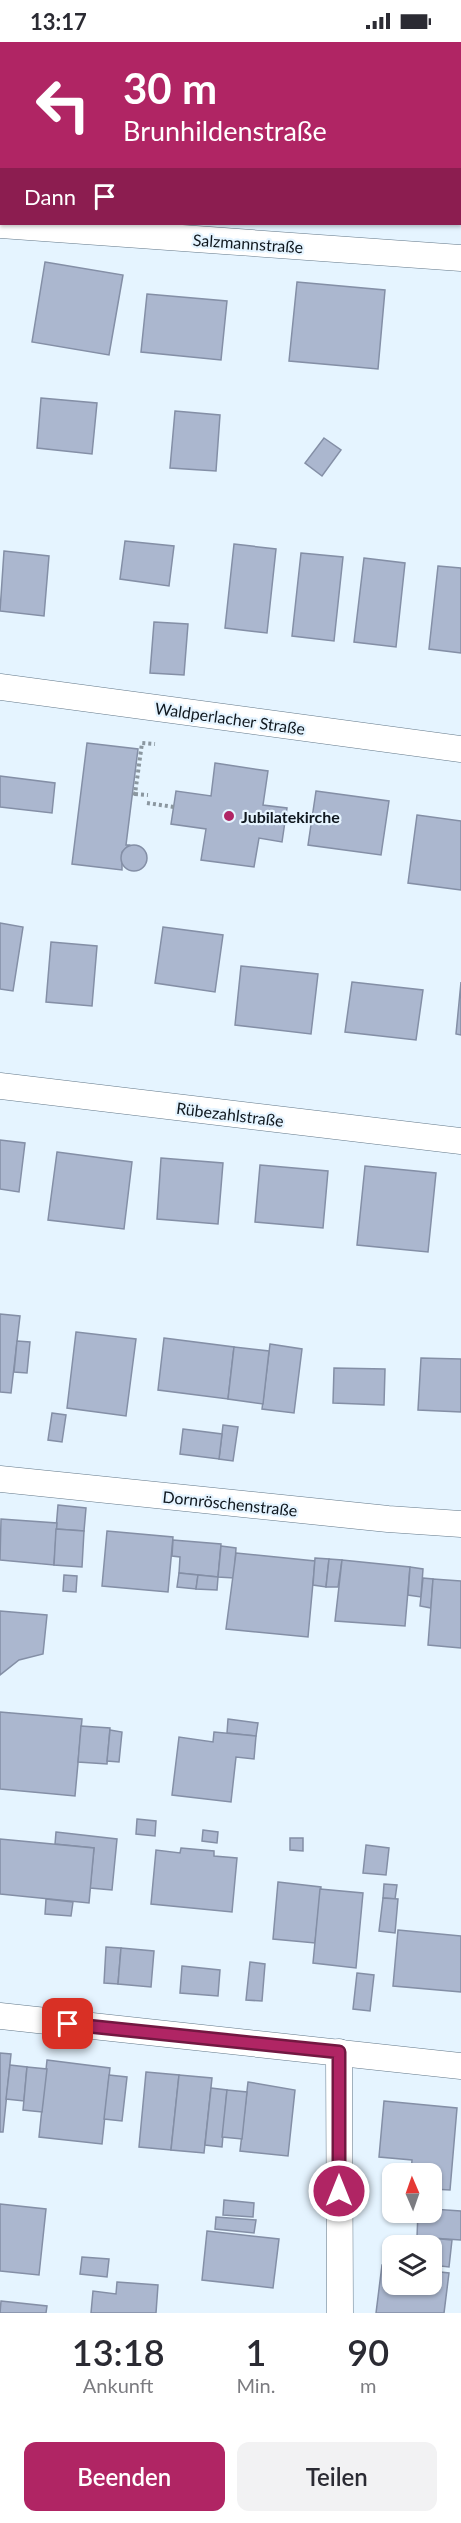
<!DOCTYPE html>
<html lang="de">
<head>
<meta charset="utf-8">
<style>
  body { margin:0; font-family:Lato,sans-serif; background:#f2f2f3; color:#2b2b33; height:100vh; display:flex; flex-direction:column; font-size:22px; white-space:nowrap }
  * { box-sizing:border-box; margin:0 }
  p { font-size:20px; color:#7c7c81 }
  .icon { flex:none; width:33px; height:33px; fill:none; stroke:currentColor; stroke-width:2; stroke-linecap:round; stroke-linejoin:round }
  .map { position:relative; height:2271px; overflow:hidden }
  .sheet { display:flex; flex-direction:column; background:#fff; flex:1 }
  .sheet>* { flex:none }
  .hud { position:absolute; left:0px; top:0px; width:462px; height:183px; box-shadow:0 2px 4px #0004; background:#b02564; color:#fff; overflow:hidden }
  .needle { width:39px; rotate:358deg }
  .fabs { position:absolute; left:382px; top:2121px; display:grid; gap:12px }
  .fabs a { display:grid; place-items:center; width:60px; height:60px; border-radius:12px; background:#fff; box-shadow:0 2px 4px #0004; font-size:30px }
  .pin { position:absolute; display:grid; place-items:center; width:51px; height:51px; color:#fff; margin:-26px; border-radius:12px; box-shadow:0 3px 9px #0006 }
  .me { position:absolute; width:66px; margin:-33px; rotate:0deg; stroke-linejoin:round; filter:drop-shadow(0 0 4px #0008) }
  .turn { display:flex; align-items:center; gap:21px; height:126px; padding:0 24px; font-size:27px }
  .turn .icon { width:78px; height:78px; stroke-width:2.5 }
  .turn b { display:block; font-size:42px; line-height:51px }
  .then { display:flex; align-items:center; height:57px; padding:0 24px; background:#0003; gap:12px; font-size:22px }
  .eta { display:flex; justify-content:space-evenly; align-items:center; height:102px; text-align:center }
  .eta b { font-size:36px; font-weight:600; line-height:42px }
  .primary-button { display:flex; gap:12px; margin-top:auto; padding:12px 24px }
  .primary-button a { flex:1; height:69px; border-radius:12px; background:#b02564; color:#fff; font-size:24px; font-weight:600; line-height:69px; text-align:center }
  .primary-button a+a { background:#f2f2f3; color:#2b2b33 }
  .status { display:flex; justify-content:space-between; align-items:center; height:42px; padding:0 30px; background:#fff; direction:ltr }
  .status svg { height:16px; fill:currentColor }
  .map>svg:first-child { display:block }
</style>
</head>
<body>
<div class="status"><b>13:17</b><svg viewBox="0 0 49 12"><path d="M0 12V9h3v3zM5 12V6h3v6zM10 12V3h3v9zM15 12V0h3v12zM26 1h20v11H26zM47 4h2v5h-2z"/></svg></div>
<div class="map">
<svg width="461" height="2271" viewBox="0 0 461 2271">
  <rect width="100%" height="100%" fill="#e5f4ff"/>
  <g fill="#abb7cf" stroke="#848fa6" stroke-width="1.5">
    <polygon points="286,0 352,0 286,2"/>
    <rect x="0" y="62" width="2" height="64"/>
    <polygon points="45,220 123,233 109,313 32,300"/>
    <polygon points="297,240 385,248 378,327 289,319"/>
    <polygon points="147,252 227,259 221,318 141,310"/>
    <polygon points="41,356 97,361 92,412 37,406"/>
    <polygon points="175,369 220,373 216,429 170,426"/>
    <polygon points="324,396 341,408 322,434 305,421"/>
    <polygon points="125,499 174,504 169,544 120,537"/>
    <polygon points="234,502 276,507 267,591 225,586"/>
    <polygon points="4,509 49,514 44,574 0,569"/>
    <polygon points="301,511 343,515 334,599 292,594"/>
    <polygon points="364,516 405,521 396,605 354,600"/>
    <polygon points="438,524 461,526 461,611 429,607"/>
    <polygon points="154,580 188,582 184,633 150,631"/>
    <polygon points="87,701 138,707 126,803 129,803 122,810 122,828 72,822"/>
    <polygon points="215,721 268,729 263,763 287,766 282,800 259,796 254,825 201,818 206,787 171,782 176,749 211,754"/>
    <polygon points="0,734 55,741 52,771 0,765"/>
    <polygon points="316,749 389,759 381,813 308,803"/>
    <polygon points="417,773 461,779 461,848 408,841"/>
    <circle cx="134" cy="816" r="13"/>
    <polygon points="0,881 23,885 13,949 0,947"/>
    <polygon points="163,885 223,893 215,950 155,941"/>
    <polygon points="51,900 97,904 92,964 46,960"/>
    <polygon points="241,924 318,932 311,992 235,983"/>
    <polygon points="352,940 423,948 416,998 345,990"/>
    <polygon points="461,940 461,993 456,992"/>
    <polygon points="0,1098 25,1101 19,1150 0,1147"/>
    <polygon points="57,1110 132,1120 124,1187 48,1178"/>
    <polygon points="161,1116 223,1121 218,1182 157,1177"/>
    <polygon points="260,1123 328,1129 323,1186 255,1180"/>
    <polygon points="365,1124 436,1131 428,1210 357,1203"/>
    <polygon points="0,1272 20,1274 11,1351 0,1350"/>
    <polygon points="76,1290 136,1297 126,1374 67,1366"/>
    <polygon points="164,1296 234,1305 228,1357 158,1348"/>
    <polygon points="17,1299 30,1300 27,1331 14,1330"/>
    <polygon points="270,1302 302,1307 294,1371 262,1367"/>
    <polygon points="234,1305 269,1309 263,1362 228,1357"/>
    <polygon points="421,1316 461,1317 461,1370 418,1368"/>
    <polygon points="334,1326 385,1327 384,1363 333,1361"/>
    <polygon points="52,1371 66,1373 62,1400 48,1398"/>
    <polygon points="223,1383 238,1385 233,1419 219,1417"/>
    <polygon points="183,1387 222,1392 219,1417 180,1412"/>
    <polygon points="58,1463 86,1466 84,1489 56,1487"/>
    <polygon points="1,1477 57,1481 54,1523 0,1518"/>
    <polygon points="56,1487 84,1489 82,1525 54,1523"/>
    <polygon points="107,1489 173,1495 168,1550 102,1544"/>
    <polygon points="173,1498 221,1502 218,1535 179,1531 180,1515 172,1514"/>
    <polygon points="221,1504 236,1506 234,1536 218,1535"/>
    <polygon points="236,1511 315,1519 308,1595 226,1587"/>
    <polygon points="315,1516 329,1517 326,1545 313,1543"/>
    <polygon points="329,1517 342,1518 338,1545 326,1545"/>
    <polygon points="342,1518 410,1525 405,1584 335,1579"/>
    <polygon points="410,1525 423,1527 421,1555 408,1553"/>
    <polygon points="179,1531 198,1533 196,1547 177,1545"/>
    <polygon points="64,1533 77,1534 76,1550 63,1549"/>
    <polygon points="198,1533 218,1535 217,1548 196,1547"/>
    <polygon points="423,1536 433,1537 431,1566 420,1564"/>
    <polygon points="433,1537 461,1539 461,1606 428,1603"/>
    <polygon points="0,1569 47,1573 43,1612 19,1618 0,1633"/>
    <polygon points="0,1670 82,1677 75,1754 0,1747"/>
    <polygon points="228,1677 258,1681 256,1694 227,1691"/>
    <polygon points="81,1684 110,1686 107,1722 78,1720"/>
    <polygon points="110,1688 122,1690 119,1720 107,1719"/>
    <polygon points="214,1690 256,1694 254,1717 236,1715 231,1760 172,1753 179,1695 213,1700"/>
    <polygon points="137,1777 156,1779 155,1794 136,1792"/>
    <polygon points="203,1788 218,1790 217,1801 202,1799"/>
    <polygon points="56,1790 117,1797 112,1848 90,1846 94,1806 55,1802"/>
    <polygon points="290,1796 303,1796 303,1809 290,1808"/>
    <polygon points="0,1797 94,1806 89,1861 0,1852"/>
    <polygon points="366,1803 389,1806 386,1833 363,1831"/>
    <polygon points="181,1806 214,1809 214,1814 237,1816 232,1870 151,1862 156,1808 180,1811"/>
    <polygon points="278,1840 321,1845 315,1901 273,1897"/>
    <polygon points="384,1842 397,1843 395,1857 383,1856"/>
    <polygon points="320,1847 363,1851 356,1926 313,1921"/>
    <polygon points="383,1856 398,1857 395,1891 379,1889"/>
    <polygon points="46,1857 73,1860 71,1874 45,1872"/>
    <polygon points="398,1888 461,1894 461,1950 393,1944"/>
    <polygon points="106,1905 121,1906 118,1942 104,1941"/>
    <polygon points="121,1906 154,1909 151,1945 118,1942"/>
    <polygon points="250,1920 265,1922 262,1959 246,1958"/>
    <polygon points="182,1924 220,1928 218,1954 180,1951"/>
    <polygon points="357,1931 374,1933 370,1969 353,1967"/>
    <polygon points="0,2011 11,2012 3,2090 0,2090"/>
    <polygon points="47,2018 110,2026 102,2102 39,2095"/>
    <polygon points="10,2023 27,2025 24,2059 6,2057"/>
    <polygon points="27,2025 47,2027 42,2070 23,2068"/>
    <polygon points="146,2030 179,2033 171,2108 139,2105"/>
    <polygon points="109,2033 127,2035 122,2079 104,2077"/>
    <polygon points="179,2033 212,2036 204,2111 171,2108"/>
    <polygon points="248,2040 295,2048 288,2114 240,2109"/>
    <polygon points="211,2046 227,2048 222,2105 205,2103"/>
    <polygon points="227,2048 247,2050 242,2097 222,2095"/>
    <polygon points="384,2059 457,2066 450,2148 432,2147 432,2132 411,2132 412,2118 379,2115"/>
    <polygon points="224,2158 254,2161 253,2175 223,2173"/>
    <polygon points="0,2162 46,2167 39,2233 0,2229"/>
    <polygon points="432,2167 461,2169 461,2198 417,2195 418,2170 432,2170"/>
    <polygon points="216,2175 256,2178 254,2191 215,2187"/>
    <polygon points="207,2189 279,2197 273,2246 202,2238"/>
    <polygon points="417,2195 452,2198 449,2225 432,2223 432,2204 416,2204"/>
    <polygon points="82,2215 109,2217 107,2235 80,2232"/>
    <polygon points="382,2223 393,2224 393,2242 432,2242 432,2229 449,2231 444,2271 376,2271"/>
    <polygon points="117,2240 158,2243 156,2271 91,2271 93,2249 116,2252"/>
    <polygon points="1,2259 47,2264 46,2271 0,2271"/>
  </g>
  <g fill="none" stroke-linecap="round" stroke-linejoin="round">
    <defs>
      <g id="minor">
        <polyline points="257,2 257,0"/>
        <polyline points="0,183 461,216"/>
        <polyline points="0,645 461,707"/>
        <polyline points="0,1044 461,1099"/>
        <polyline points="0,1437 388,1477 461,1482"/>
        <polyline points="0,1974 461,2024"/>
        <polyline points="339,2010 340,2271"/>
      </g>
    </defs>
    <use href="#minor" stroke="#637889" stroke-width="27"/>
    <g stroke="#8b97a0" stroke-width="4" stroke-dasharray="3 3" stroke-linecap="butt">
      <polyline points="133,751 135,752 142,701 155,702"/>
      <polyline points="135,752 148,753"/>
      <polyline points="147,761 174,765"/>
    </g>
    <use href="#minor" stroke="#fff" stroke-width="26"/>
  </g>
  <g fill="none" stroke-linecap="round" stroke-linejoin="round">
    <defs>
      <polyline id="route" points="68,1982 339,2010 339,2149"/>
    </defs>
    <use href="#route" stroke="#721841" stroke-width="15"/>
    <use href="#route" stroke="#b02564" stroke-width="10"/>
  </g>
  <circle fill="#b02564" stroke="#e5f4ff" stroke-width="2" cx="229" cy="774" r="6"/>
  <g text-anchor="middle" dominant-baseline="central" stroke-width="4.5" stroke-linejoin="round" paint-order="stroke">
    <g font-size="16" fill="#0f171e" stroke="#e5f4ff">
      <text transform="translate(248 201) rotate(4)">Salzmannstraße</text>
      <text transform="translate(230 676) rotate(8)">Waldperlacher Straße</text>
      <text transform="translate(230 1072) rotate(7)">Rübezahlstraße</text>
      <text transform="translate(230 1461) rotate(6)">Dornröschenstraße</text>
    </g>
    <g font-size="16" font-weight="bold" fill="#0f171e" stroke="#e5f4ff" text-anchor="start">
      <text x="241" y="774">Jubilatekirche</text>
    </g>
  </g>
</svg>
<div class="fabs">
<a><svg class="needle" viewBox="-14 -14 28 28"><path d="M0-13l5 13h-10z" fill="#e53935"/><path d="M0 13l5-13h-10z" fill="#7c7c81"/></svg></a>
<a><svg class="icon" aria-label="layers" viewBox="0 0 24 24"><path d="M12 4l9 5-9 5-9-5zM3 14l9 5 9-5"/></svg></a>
</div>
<div class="pin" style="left:68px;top:1982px;background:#d93025"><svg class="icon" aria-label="arrive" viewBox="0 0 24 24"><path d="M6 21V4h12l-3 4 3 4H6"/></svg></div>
<svg class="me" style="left:339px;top:2149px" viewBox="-20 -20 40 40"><circle r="17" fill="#b02564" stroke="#fff" stroke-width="3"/><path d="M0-11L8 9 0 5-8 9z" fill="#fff"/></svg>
<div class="hud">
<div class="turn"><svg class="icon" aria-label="left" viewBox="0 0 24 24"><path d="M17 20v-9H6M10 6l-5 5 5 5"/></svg><div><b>30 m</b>Brunhildenstraße</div></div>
<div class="then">Dann<svg class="icon" aria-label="arrive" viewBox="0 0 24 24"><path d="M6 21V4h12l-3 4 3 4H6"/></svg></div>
</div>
</div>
<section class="sheet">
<div class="eta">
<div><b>13:18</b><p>Ankunft</p></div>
<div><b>1</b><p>Min.</p></div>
<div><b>90</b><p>m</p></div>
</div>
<div class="primary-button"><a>Beenden</a><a>Teilen</a></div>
</section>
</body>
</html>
